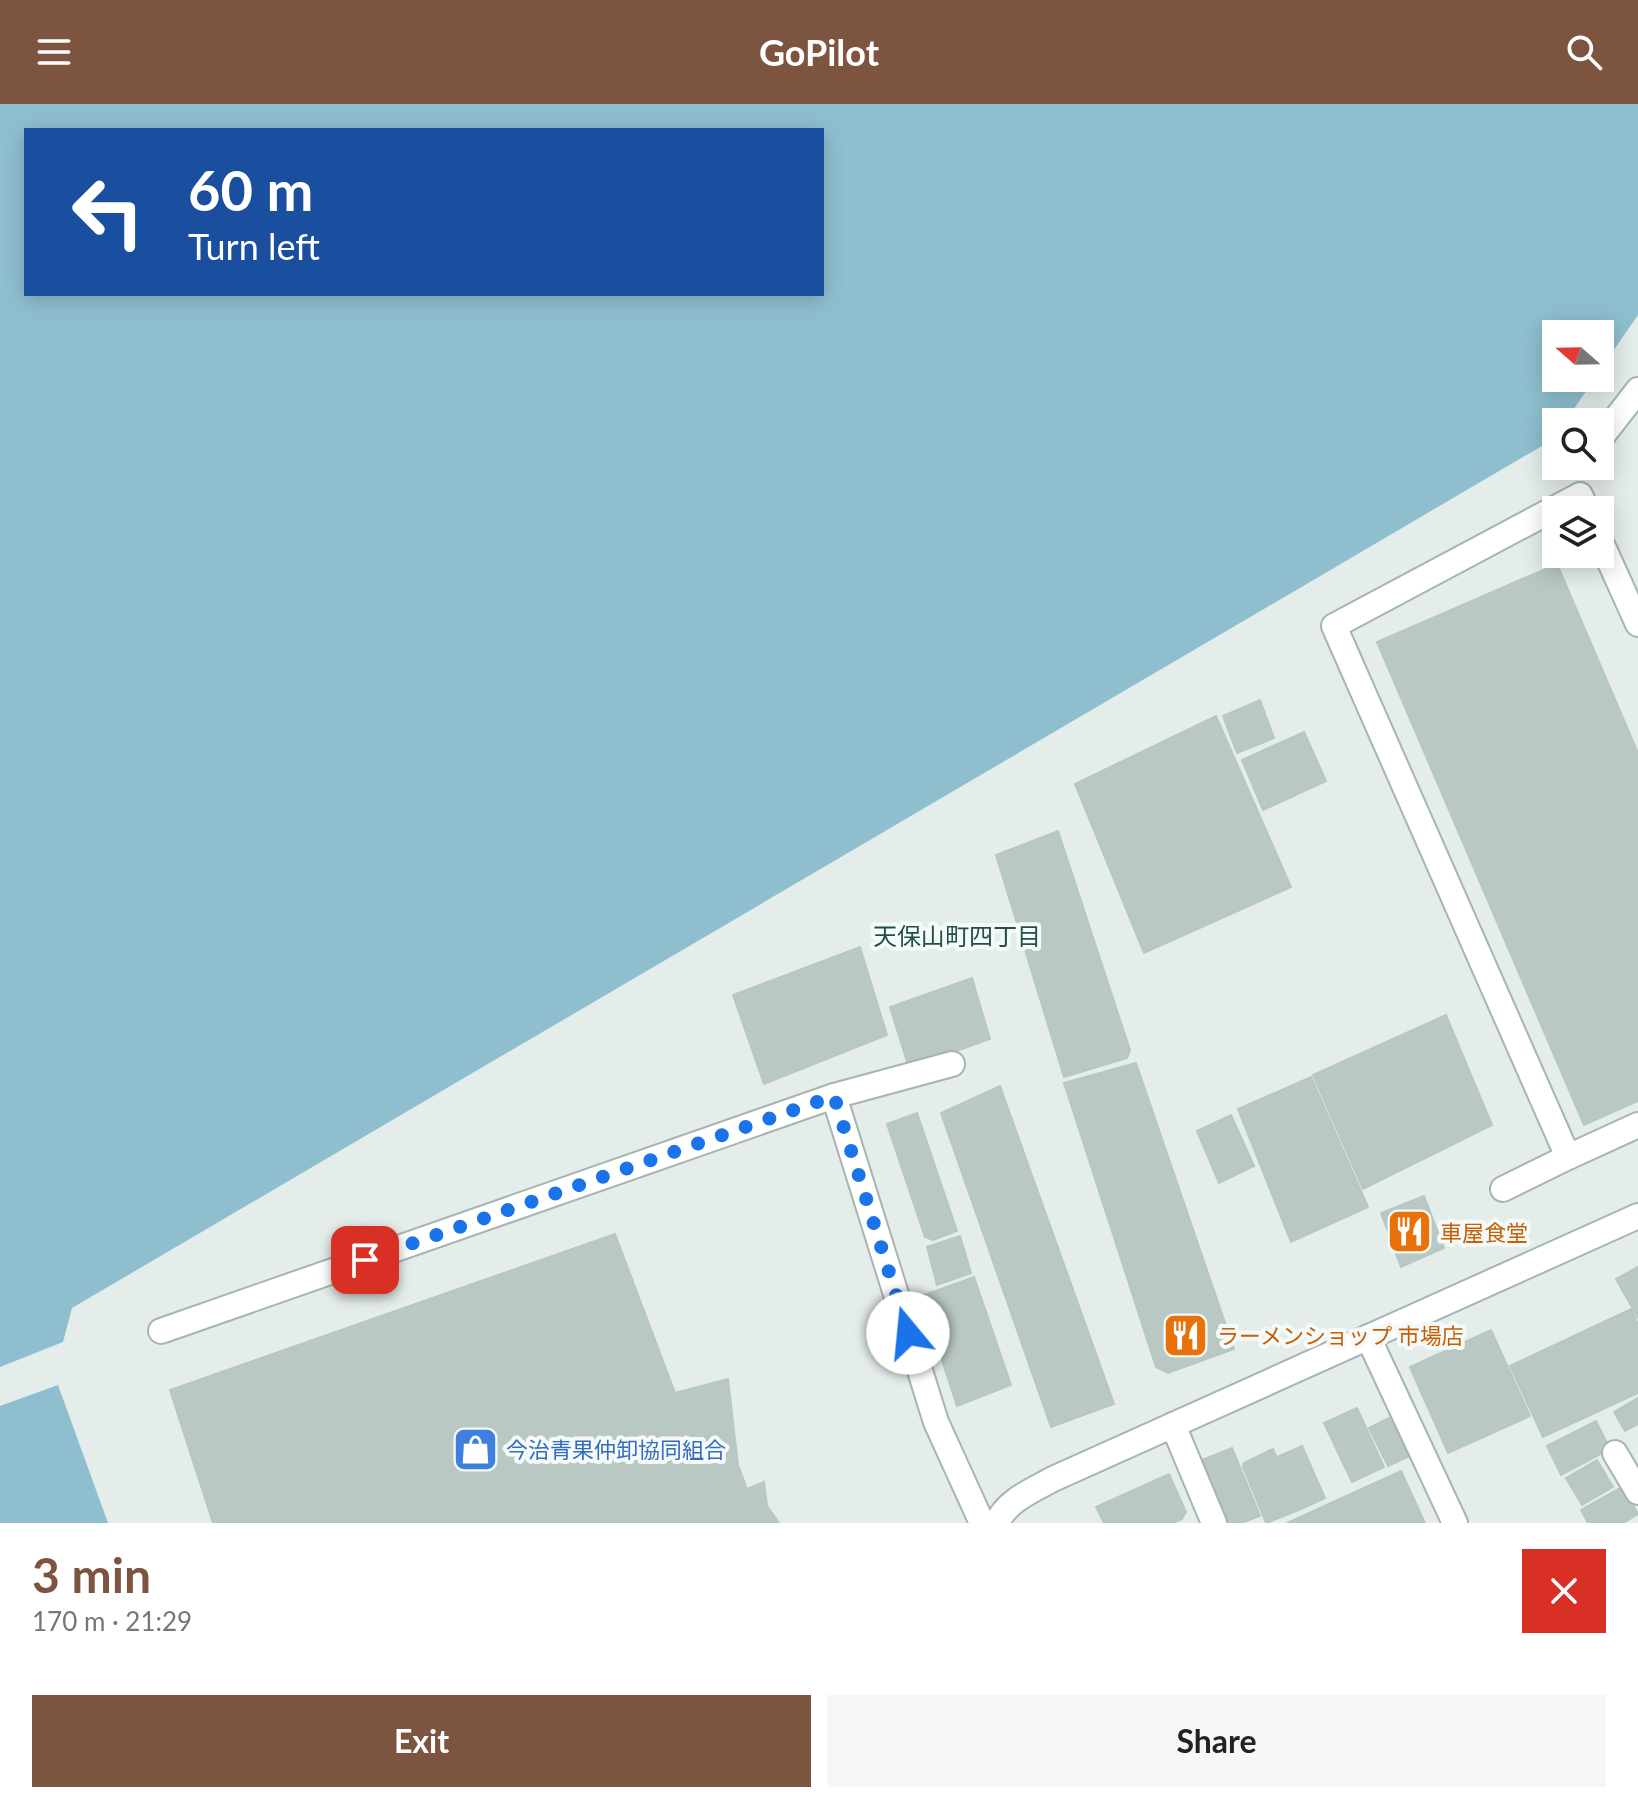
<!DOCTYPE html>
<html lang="en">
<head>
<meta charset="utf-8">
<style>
  body { margin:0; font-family:Lato,"Noto Sans JP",sans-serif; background:#f6f6f6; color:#222; height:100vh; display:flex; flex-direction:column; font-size:30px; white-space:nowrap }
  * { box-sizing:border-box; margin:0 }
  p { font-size:26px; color:#767676 }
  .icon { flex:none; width:44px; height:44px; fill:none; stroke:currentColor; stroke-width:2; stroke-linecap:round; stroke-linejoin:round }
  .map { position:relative; height:1419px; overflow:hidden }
  .sheet { display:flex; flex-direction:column; background:#fff; flex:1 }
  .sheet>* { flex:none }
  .top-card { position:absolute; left:24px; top:24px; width:800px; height:168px; border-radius:0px; box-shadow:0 4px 20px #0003; background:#1a4fa0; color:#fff; overflow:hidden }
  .needle { width:52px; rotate:290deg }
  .fabs { position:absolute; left:1542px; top:216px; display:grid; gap:16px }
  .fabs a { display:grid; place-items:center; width:72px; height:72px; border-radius:0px; background:#fff; box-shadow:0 4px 20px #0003; font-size:40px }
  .pin { position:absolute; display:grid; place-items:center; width:68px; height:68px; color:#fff; margin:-34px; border-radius:16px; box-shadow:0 4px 12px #0006 }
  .me { position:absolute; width:88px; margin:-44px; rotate:343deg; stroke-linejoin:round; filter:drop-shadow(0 0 6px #0008) }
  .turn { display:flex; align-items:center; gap:28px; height:168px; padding:0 32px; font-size:36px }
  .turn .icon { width:104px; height:104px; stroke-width:2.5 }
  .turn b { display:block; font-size:56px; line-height:68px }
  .round { display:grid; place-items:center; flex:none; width:84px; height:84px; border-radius:0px; background:#f6f6f6 }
  .head { display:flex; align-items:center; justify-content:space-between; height:136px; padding:0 32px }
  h1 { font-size:48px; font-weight:700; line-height:60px; color:#7d5440 }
  .primary-button { display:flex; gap:16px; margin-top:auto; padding:16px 32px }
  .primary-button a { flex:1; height:92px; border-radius:0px; background:#7d5440; color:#fff; font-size:32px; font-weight:700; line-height:92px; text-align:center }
  .primary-button a+a { background:#f6f6f6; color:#222 }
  header { display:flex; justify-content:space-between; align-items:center; height:104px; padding:0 32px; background:#7d5440; color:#fff; font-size:36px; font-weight:700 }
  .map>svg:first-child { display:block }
</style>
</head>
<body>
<header><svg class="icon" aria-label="menu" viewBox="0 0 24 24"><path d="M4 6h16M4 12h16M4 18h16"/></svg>GoPilot<svg class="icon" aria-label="search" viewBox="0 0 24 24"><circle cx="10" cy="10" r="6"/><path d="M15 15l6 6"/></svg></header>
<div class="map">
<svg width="1638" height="1419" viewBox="0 0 1638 1419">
  <rect width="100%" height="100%" fill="#e5edea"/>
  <g fill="#8fbfcf" fill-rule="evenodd">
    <path d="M 0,0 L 1638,0 L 1638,211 L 1600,266 L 1600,230 L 1556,230 L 1556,274 L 1595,274 L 1565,318 L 1556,318 L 1556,331 L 1552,336 L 72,1204 L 63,1238 L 0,1263 ZM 26,26 L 822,26 L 822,190 L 26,190 Z"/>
    <polygon points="58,1281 108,1419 0,1419 0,1302"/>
  </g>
  <g fill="#bac8c4" stroke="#b7c7c2" stroke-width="2">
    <polygon points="1557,460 1638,649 1638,997 1584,1021 1377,538"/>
    <polygon points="1260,596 1274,634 1237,649 1223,612"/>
    <polygon points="1216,612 1291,783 1144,849 1075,680"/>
    <polygon points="1304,628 1326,677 1263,706 1242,656"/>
    <polygon points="1058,727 1130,946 1127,954 1064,973 996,751"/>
    <polygon points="860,843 887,931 764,980 733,891"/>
    <polygon points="972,874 990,935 909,964 890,903"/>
    <polygon points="1446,911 1492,1021 1363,1085 1313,971"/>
    <polygon points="1136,959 1234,1245 1168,1269 1156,1263 1064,979"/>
    <polygon points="1311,973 1368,1103 1291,1138 1238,1005"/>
    <polygon points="1000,982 1114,1300 1051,1323 941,1009"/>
    <polygon points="917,1009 957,1127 933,1136 925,1133 887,1020"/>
    <polygon points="1231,1011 1254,1062 1219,1079 1197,1027"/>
    <polygon points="1424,1092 1444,1144 1401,1163 1381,1109"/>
    <polygon points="615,1130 675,1289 728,1275 738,1361 747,1385 764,1378 767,1402 779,1419 213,1419 170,1286"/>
    <polygon points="960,1132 971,1169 937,1181 927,1143"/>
    <polygon points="1638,1163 1638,1214 1616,1175"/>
    <polygon points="974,1173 1011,1281 957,1302 921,1192"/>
    <polygon points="1631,1205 1638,1220 1638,1289 1543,1333 1510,1262"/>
    <polygon points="1491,1226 1530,1312 1448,1349 1410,1263"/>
    <polygon points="1638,1294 1638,1320 1625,1327 1614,1308"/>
    <polygon points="1357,1304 1384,1363 1352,1378 1324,1319"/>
    <polygon points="1393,1312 1412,1351 1388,1362 1369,1324"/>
    <polygon points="1596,1317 1610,1345 1561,1371 1547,1342"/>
    <polygon points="1302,1342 1325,1394 1299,1406 1277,1353"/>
    <polygon points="1232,1344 1260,1412 1241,1419 1228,1419 1202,1356"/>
    <polygon points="1273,1345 1299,1406 1266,1419 1243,1363 1244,1359"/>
    <polygon points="1597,1356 1613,1383 1582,1401 1566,1374"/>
    <polygon points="1401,1367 1425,1419 1287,1419"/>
    <polygon points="1169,1370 1186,1408 1182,1415 1173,1419 1104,1419 1096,1403"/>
    <polygon points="1622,1383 1638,1410 1623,1419 1588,1419 1581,1406"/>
  </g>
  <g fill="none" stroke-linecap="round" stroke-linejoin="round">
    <defs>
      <g id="minor">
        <polyline points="1600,335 1638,286"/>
        <polyline points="1587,406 1580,391 1334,522 1568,1053 1638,1021"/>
        <polyline points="1600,436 1638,520"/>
        <polyline points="834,992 952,960"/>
        <polyline points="1503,1085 1568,1053"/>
        <polyline points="161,1227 834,992 936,1318 982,1419"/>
        <polyline points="1368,1233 1455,1419"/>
        <polyline points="1173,1321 1214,1419"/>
        <polyline points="1615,1349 1638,1388"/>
        <path d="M 997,1419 C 1006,1397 1033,1386 1053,1375 L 1638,1112"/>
      </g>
    </defs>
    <use href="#minor" stroke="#a7b5b2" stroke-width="28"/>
    <use href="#minor" stroke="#fff" stroke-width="24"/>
  </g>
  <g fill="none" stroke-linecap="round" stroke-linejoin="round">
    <polyline stroke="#1a73e8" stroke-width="14" stroke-dasharray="0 25.2" points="365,1156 834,992 908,1229"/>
  </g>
  <defs>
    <symbol id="restaurant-square" viewBox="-11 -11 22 22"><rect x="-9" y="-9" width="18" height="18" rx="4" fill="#e8710a" stroke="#f5faf8"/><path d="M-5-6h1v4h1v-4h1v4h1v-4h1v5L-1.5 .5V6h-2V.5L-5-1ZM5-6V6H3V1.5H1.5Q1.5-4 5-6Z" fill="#fff"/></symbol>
    <symbol id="shop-square" viewBox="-11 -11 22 22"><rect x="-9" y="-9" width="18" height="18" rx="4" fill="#3f7fe0" stroke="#f5faf8"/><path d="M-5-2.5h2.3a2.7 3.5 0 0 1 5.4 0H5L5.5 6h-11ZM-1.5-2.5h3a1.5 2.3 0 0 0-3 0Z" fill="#fff"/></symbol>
  </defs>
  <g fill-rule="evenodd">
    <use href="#restaurant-square" x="1384" y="1102" width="51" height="51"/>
    <use href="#restaurant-square" x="1160" y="1206" width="51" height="51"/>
    <use href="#shop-square" x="450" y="1320" width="51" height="51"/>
  </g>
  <g text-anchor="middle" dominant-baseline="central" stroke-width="8" stroke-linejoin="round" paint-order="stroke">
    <g font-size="22" fill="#c56008" stroke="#f5faf8" text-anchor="start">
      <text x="1440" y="1128">車屋食堂</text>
      <text x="1217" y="1231">ラーメンショップ 市場店</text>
    </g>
    <g font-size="22" fill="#366cbe" stroke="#f5faf8" text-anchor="start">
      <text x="506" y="1345">今治青果仲卸協同組合</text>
    </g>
    <g font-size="24" fill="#215049" stroke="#f5faf8">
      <text x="957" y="831">天保山町四丁目</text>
    </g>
  </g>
</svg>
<div class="fabs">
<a><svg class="needle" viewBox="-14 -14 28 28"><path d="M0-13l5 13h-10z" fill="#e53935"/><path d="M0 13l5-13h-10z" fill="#767676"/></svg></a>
<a><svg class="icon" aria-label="search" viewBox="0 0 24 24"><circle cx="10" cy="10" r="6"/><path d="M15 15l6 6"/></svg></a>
<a><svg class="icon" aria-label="layers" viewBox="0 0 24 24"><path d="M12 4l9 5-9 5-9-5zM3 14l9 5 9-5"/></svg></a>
</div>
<div class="pin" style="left:365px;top:1156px;background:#d93025"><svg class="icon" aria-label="arrive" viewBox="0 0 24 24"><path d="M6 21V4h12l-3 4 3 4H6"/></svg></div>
<svg class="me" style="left:908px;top:1229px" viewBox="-20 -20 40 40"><circle r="19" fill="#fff"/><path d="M0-13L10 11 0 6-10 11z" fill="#1a73e8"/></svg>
<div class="top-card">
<div class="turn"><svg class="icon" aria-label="left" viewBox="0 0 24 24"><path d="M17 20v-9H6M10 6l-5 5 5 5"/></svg><div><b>60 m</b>Turn left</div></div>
</div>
</div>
<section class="sheet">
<div class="head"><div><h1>3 min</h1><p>170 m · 21:29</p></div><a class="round" style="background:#d93025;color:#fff"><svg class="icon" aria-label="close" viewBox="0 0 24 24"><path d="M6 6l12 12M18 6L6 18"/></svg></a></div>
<div class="primary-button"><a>Exit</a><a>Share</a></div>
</section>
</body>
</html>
